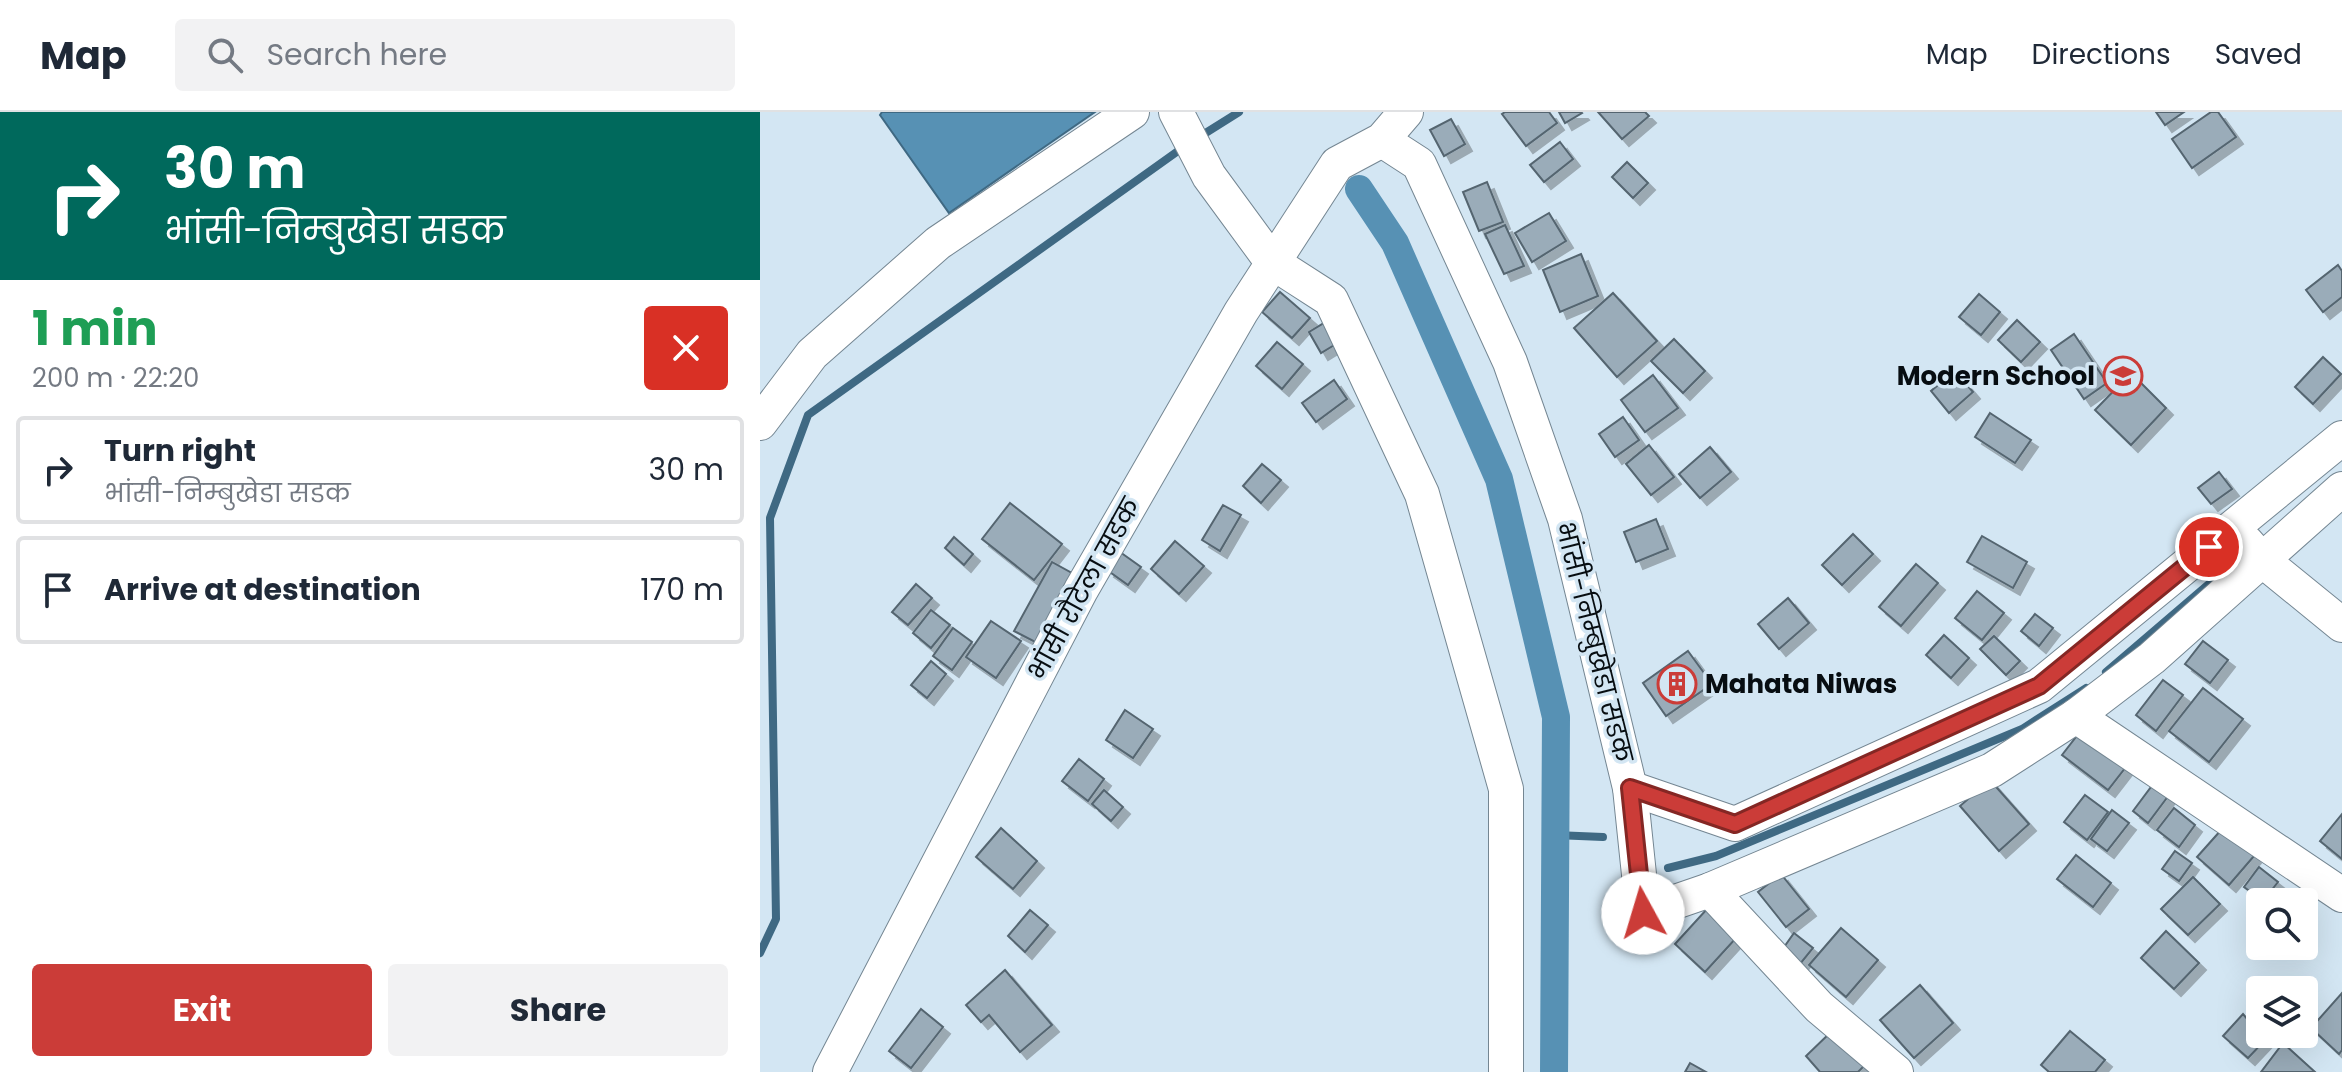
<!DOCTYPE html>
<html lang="en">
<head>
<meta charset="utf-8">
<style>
  body { margin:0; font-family:Poppins,"Noto Sans Devanagari",sans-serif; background:#f2f2f3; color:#1f2937; height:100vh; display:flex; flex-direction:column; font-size:30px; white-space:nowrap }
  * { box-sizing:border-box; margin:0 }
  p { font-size:26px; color:#747a83 }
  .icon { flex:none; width:44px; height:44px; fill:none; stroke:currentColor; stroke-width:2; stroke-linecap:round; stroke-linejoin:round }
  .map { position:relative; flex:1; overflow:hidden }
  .side { display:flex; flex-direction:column; background:#fff; width:760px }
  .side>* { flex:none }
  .hud { background:#00695c; color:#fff; overflow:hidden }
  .tools { position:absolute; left:1486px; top:776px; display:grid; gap:16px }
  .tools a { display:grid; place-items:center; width:72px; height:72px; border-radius:8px; background:#fff; box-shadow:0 8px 32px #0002; font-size:40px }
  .pin { position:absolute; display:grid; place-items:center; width:68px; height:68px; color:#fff; margin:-34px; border:4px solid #fff; border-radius:50%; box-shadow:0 2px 8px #0007 }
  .me { position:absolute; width:88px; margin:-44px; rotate:354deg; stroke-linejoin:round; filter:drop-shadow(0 0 6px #0008) }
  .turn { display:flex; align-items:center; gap:28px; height:168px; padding:0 32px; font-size:36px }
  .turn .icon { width:104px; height:104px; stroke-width:2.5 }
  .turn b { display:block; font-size:56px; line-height:68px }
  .round { display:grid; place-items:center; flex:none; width:84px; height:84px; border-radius:8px; background:#f2f2f3 }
  .overview { display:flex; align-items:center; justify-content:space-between; height:136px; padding:0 32px }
  h1 { font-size:48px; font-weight:700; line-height:60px; color:#1e9e55 }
  .primary-button { display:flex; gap:16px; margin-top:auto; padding:16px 32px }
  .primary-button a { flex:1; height:92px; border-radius:8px; background:#cb3c38; color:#fff; font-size:32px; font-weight:700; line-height:92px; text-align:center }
  .primary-button a+a { background:#f2f2f3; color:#1f2937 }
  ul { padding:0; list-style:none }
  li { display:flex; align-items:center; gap:24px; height:108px; margin:0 16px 12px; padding:0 16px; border:4px solid #e0e1e3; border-radius:8px }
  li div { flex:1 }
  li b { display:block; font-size:30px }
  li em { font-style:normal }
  header { display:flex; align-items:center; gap:48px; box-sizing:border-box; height:112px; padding:0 40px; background:#fff; border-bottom:2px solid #e0e1e3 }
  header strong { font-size:38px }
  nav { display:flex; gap:44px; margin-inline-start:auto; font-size:28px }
  .search { width:560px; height:72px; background:#f2f2f3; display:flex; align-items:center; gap:20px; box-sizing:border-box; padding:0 28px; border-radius:8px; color:#747a83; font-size:30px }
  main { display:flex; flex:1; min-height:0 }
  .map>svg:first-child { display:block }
</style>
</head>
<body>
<header>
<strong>Map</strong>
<div class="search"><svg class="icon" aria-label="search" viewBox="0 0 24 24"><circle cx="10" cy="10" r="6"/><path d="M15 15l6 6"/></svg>Search here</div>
<nav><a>Map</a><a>Directions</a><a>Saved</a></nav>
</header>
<main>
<section class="side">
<div class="hud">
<div class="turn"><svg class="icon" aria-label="right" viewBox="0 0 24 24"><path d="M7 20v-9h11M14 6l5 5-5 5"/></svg><div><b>30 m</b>भांसी-निम्बुखेडा सडक</div></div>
</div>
<div class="overview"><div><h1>1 min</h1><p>200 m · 22:20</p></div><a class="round" style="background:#d93025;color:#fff"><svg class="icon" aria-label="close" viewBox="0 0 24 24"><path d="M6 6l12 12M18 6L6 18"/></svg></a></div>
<ul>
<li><svg class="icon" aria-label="right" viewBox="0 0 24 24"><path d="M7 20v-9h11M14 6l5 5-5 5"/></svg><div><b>Turn right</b><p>भांसी-निम्बुखेडा सडक</p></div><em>30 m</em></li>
<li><svg class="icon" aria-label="arrive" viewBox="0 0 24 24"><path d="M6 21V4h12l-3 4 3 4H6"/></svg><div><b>Arrive at destination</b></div><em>170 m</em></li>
</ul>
<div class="primary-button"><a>Exit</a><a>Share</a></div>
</section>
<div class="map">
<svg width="1582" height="960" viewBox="0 0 1582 960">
  <defs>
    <filter id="shadow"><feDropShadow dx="7" dy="7" stdDeviation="0" flood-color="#0004"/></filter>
  </defs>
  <rect width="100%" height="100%" fill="#d3e6f3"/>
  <polygon fill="#5791b4" stroke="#3f6983" stroke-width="2" points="122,0 335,0 189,101 120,3"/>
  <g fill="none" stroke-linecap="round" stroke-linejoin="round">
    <g stroke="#3f6983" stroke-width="8">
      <polyline points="436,27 479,0"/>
      <polyline points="1346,560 1485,441"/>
      <polyline points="795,723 843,725"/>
      <polyline points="908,756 956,744 1262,617 1326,576"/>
      <polyline points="0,841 16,807 10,406 48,303 425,34"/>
    </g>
    <polyline stroke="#5791b4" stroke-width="28" points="599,77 635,131 739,367 796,605 794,960"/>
  </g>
  <g fill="#9aacb9" stroke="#546570" stroke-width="2" filter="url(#shadow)">
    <polygon points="745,0 789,0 797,11 766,34 742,2"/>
    <polygon points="799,0 821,0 822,1 805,11"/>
    <polygon points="838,0 885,0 889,4 862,27"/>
    <polygon points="1396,0 1424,0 1405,13"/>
    <polygon points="1451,0 1458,0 1476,25 1432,56 1412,27"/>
    <polygon points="691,7 705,32 684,44 670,18"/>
    <polygon points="800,30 813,47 784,70 770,53"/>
    <polygon points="867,50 888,71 873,86 852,65"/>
    <polygon points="727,70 743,110 719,119 703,80"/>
    <polygon points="789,101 806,129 772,150 755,121"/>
    <polygon points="745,113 764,154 744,162 725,122"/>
    <polygon points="821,142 838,184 800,200 783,158"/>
    <polygon points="1578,153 1582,159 1582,185 1563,200 1546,178"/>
    <polygon points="520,180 550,206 532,226 502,200"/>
    <polygon points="853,181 897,229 857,265 814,216"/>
    <polygon points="1219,182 1240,200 1221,223 1199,205"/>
    <polygon points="1257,208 1280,230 1261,250 1238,228"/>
    <polygon points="564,211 576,232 561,241 549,220"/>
    <polygon points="1314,222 1347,271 1324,287 1291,238"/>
    <polygon points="914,227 945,259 923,281 891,249"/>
    <polygon points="517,230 543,252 522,277 496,254"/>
    <polygon points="1563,245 1581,262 1553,292 1535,275"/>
    <polygon points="1195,259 1213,280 1189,301 1171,279"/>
    <polygon points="1371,261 1406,296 1371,333 1335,298"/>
    <polygon points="893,263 918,296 885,320 861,288"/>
    <polygon points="574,268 587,287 556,310 542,291"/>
    <polygon points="1230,301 1271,328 1255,351 1215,325"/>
    <polygon points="863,305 879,328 855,345 839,322"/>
    <polygon points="889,333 914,365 891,383 866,352"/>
    <polygon points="950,335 971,360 940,386 919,362"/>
    <polygon points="502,352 521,368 501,391 483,374"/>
    <polygon points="1459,360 1472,377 1451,392 1438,376"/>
    <polygon points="250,391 302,432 274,468 222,427"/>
    <polygon points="463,393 481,403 460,439 442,428"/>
    <polygon points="896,407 908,437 876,450 864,420"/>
    <polygon points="1093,422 1113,442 1082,473 1062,453"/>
    <polygon points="1222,424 1267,450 1253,476 1207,450"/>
    <polygon points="194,425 213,442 204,453 185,436"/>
    <polygon points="415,429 444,454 419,482 391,457"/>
    <polygon points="360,440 381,455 368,473 347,458"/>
    <polygon points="292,450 319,465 281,533 254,519"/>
    <polygon points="1156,452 1178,471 1141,514 1119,495"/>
    <polygon points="156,472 172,486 148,513 132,500"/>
    <polygon points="1217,479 1244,501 1222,528 1195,506"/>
    <polygon points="1028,486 1049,511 1019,537 998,512"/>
    <polygon points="171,498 190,513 171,536 153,521"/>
    <polygon points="1275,502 1293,516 1279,534 1261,519"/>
    <polygon points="231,509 261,529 236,566 206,545"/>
    <polygon points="193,516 212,530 192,558 173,544"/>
    <polygon points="1184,523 1209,546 1191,566 1166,543"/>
    <polygon points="1234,524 1260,549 1246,563 1220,537"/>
    <polygon points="1443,529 1468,548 1450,571 1425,552"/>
    <polygon points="928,539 952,572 906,604 883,571"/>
    <polygon points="171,549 186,562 167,586 151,573"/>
    <polygon points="1403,568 1423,583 1396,619 1376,603"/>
    <polygon points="1443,576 1483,607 1449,650 1409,619"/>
    <polygon points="365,598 393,617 373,646 346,628"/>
    <polygon points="1323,616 1369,651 1348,678 1302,643"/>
    <polygon points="319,647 344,667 328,689 302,669"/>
    <polygon points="1230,668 1269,712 1239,739 1200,694"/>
    <polygon points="1394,671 1409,683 1388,711 1373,699"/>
    <polygon points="344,678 363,695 351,709 332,692"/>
    <polygon points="1325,683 1348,700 1327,728 1304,710"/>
    <polygon points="1414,696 1435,713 1419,735 1397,718"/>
    <polygon points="1352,698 1369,711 1347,739 1331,727"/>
    <polygon points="1582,702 1582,747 1560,729"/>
    <polygon points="241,716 277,749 253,777 216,745"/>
    <polygon points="1462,717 1494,744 1469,773 1437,745"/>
    <polygon points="1415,739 1432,751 1419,769 1402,757"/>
    <polygon points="1316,743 1351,771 1333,795 1297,767"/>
    <polygon points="1499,755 1518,770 1503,789 1484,775"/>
    <polygon points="1021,762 1049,797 1026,815 998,780"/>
    <polygon points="1433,765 1460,792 1428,823 1401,797"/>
    <polygon points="947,797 977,825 945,860 915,832"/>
    <polygon points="270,798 288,813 265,840 248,824"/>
    <polygon points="1081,816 1118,848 1086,885 1049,853"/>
    <polygon points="1406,819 1439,851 1414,877 1381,846"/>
    <polygon points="1034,821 1053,836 1040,852 1022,838"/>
    <polygon points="245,858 292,913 260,940 229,903 221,910 206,893"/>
    <polygon points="1160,873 1193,911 1154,946 1120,908"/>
    <polygon points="1582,881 1582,938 1579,942 1551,916"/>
    <polygon points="161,897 183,915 151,956 129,939"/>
    <polygon points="1483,902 1500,922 1508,925 1488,946 1463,924"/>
    <polygon points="1073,918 1105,953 1098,960 1060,960 1046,944"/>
    <polygon points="1310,919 1345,948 1335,960 1289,960 1281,953"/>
    <polygon points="1523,931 1555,960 1501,960"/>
    <polygon points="930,951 946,960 925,960"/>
  </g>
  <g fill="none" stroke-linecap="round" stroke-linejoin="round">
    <defs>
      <g id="minor">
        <polyline points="416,0 449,64 512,150 571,188 662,382 746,677 746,960"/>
        <polyline points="622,28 659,52 750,250 805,407 870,676 883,801 950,778 1232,658 1316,604 1392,546 1582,377"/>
        <polyline points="0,311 52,242 178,131 372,0"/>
        <polyline points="1486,430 1501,447 1582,513"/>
        <polyline points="1316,604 1582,783"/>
        <polyline points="870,676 975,712 1279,574 1582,326"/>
        <polyline points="950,778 1059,895 1136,960"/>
        <polyline points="70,960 321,478 481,200 577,52 622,28 646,0"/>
      </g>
    </defs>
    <use href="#minor" stroke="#748692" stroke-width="36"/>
    <use href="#minor" stroke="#fff" stroke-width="34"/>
  </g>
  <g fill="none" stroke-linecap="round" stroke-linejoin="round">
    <defs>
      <polyline id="route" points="883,801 870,676 975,712 1279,574 1449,435"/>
    </defs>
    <use href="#route" stroke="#842724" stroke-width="20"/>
    <use href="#route" stroke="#cb3c38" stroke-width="14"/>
  </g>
  <defs>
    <symbol id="school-ring" viewBox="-11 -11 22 22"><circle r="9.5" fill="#d3e6f3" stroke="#cb3c38" stroke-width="1.5"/><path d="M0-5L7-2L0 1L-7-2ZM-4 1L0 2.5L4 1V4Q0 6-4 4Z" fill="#cb3c38"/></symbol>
    <symbol id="building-ring" viewBox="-11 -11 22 22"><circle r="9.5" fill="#d3e6f3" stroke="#cb3c38" stroke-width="1.5"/><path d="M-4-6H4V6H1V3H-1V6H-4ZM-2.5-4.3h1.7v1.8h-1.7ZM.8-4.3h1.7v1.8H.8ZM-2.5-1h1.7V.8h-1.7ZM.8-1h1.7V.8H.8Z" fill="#cb3c38"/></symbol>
  </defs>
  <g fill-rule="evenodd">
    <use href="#school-ring" x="1341" y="242" width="44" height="44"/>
    <use href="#building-ring" x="895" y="550" width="44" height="44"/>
  </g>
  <g text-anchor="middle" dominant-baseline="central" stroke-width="7" stroke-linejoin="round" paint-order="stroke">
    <g font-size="26" font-weight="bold" fill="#070d11" stroke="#d3e6f3" text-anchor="end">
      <text x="1335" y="264">Modern School</text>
      <text x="945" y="572" text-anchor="start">Mahata Niwas</text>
    </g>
    <g font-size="26" fill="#070d11" stroke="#d3e6f3">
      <text transform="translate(324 477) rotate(-61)">भांसी रौटेला सडक</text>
      <text transform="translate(834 530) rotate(76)">भांसी-निम्बुखेडा सडक</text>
    </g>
  </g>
</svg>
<div class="tools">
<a><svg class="icon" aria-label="search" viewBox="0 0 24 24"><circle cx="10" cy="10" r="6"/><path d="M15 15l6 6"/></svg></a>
<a><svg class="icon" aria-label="layers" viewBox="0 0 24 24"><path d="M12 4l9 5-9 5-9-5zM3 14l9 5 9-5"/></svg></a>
</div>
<div class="pin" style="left:1449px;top:435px;background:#d93025"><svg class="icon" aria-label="arrive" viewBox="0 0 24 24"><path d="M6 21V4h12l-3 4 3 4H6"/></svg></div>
<svg class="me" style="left:883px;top:801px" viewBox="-20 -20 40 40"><circle r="19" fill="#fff"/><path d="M0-13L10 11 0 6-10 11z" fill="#cb3c38"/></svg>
</div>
</main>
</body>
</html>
